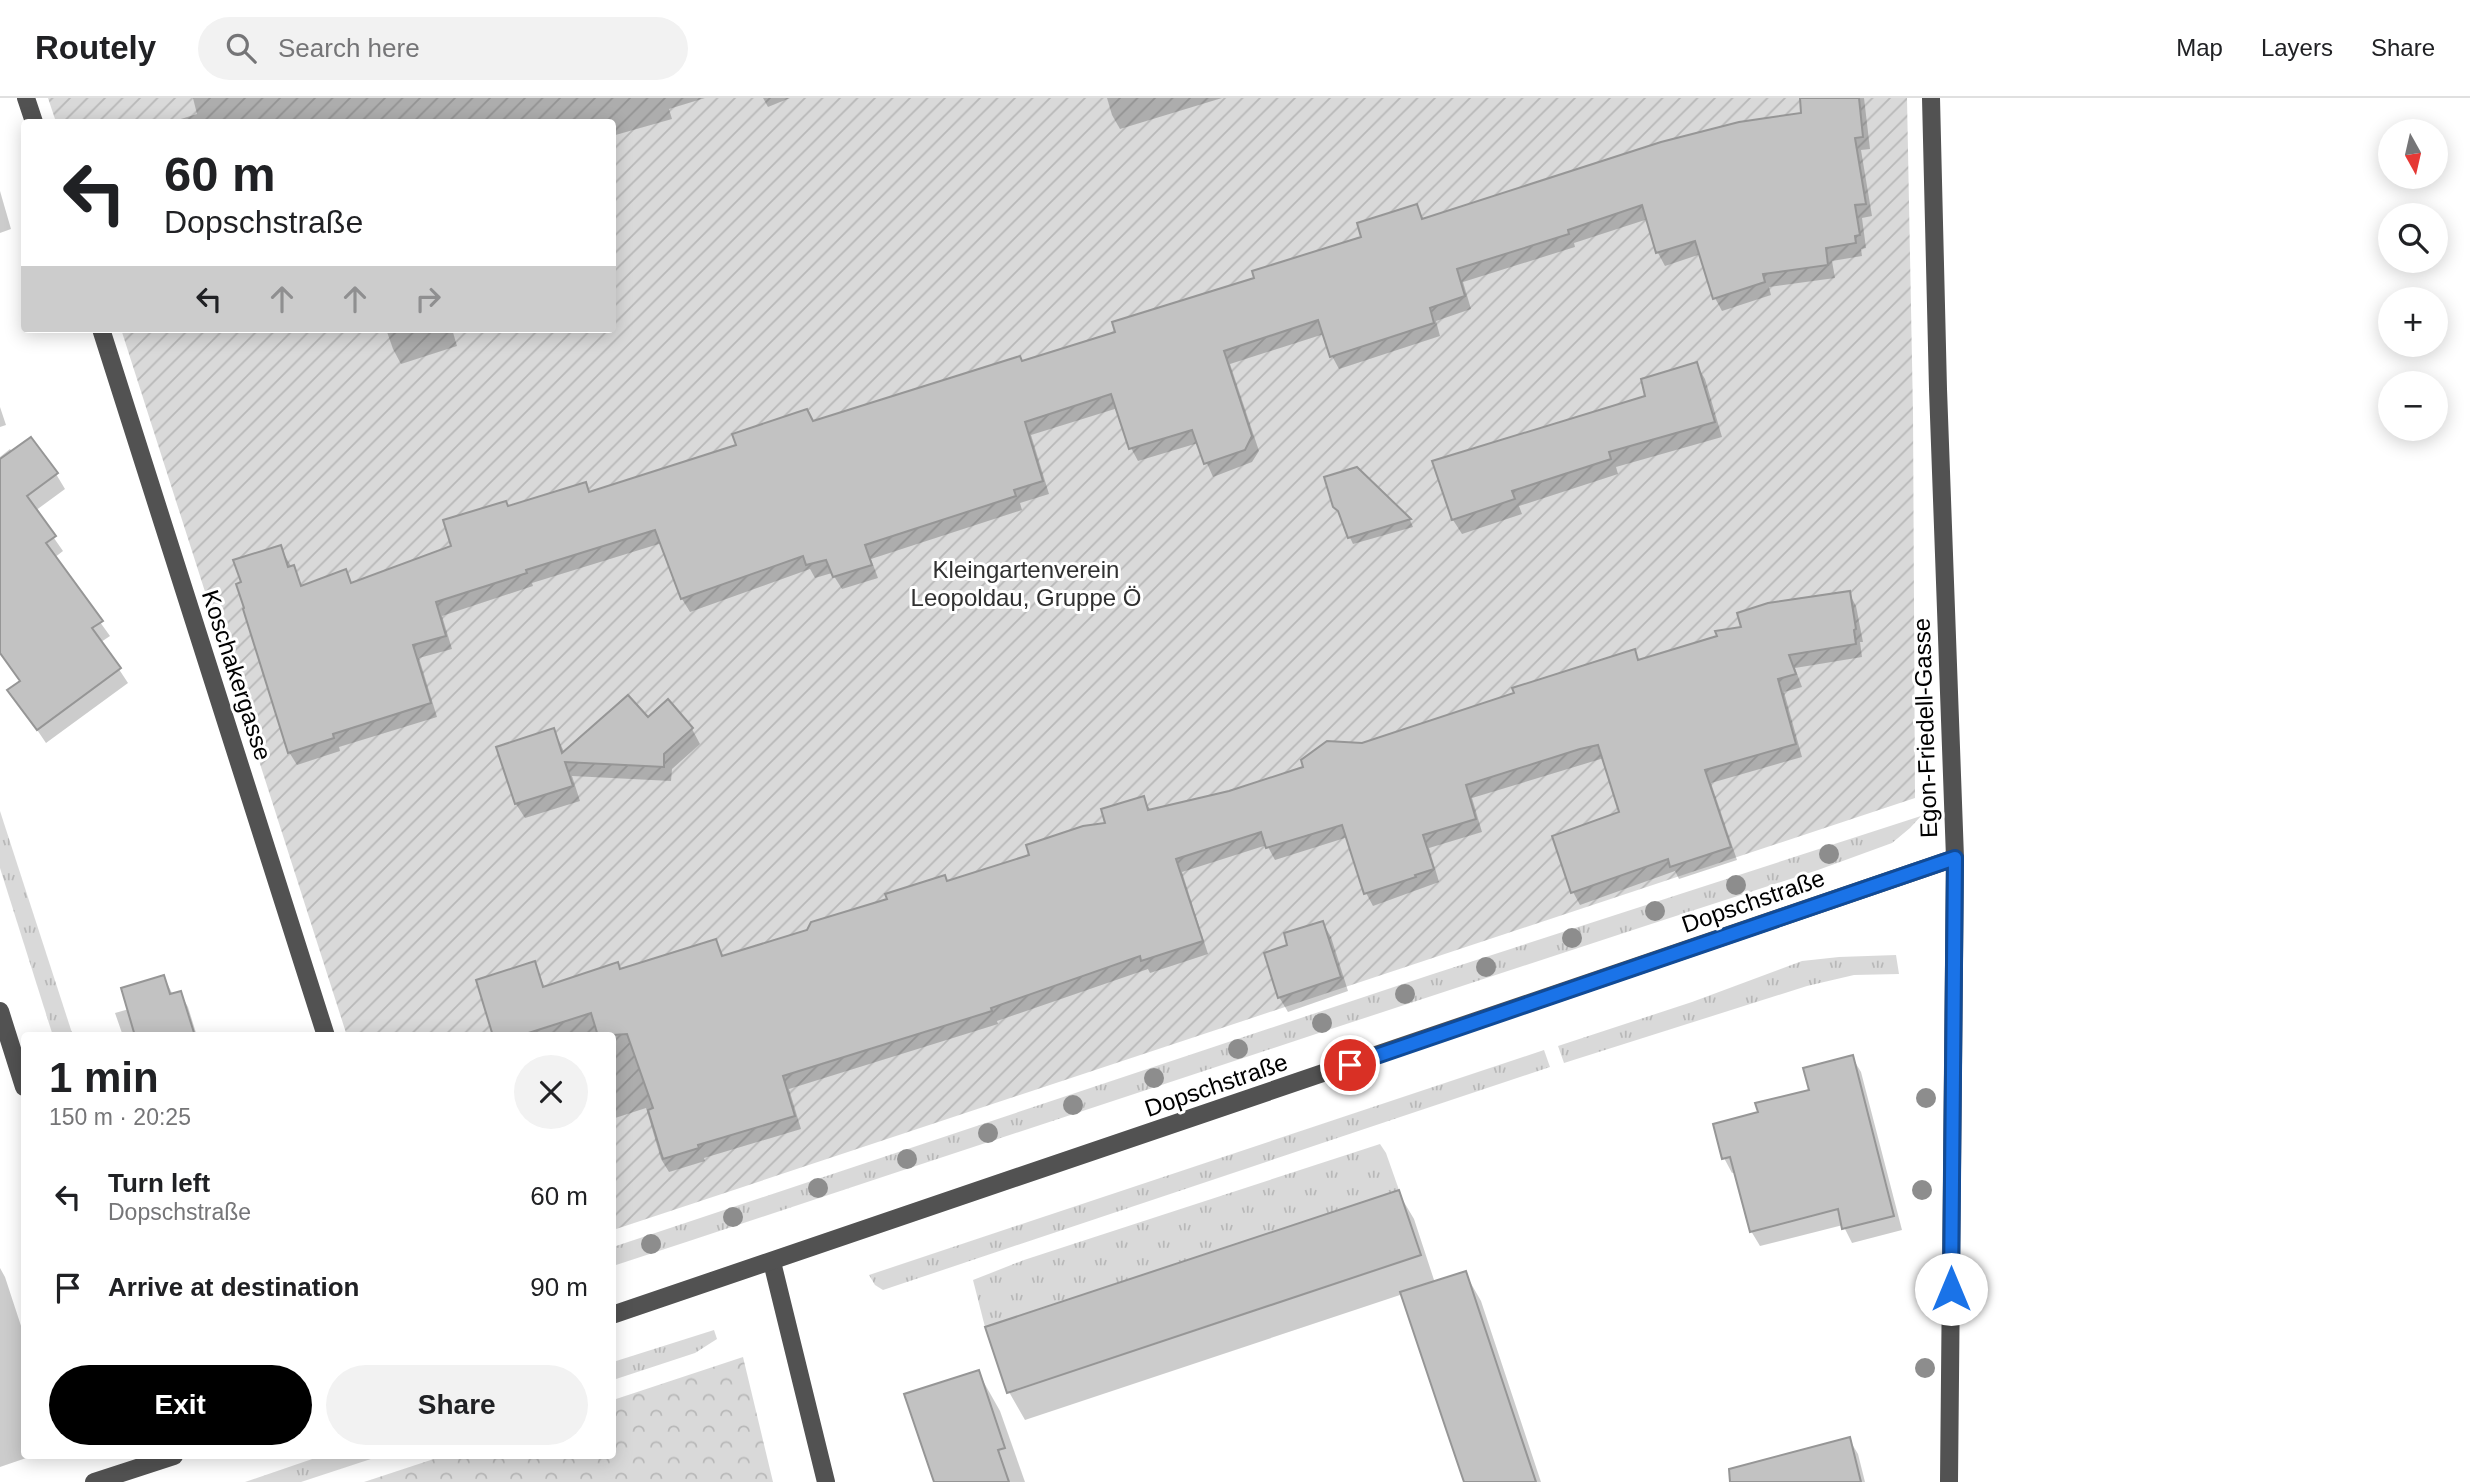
<!DOCTYPE html>
<html lang="en">
<head>
<meta charset="utf-8">
<style>
  body { margin:0; font-family:Helvetica,sans-serif; background:#f2f2f2; color:#202124; height:100vh; display:flex; flex-direction:column; font-size:26px; white-space:nowrap }
  * { box-sizing:border-box; margin:0 }
  p { font-size:23px; color:#757577 }
  .icon { flex:none; width:38px; height:38px; fill:none; stroke:currentColor; stroke-width:2; stroke-linecap:round; stroke-linejoin:round }
  .map { position:relative; flex:1; overflow:hidden }
  .sheet { position:absolute; left:21px; top:934px; width:595px; height:427px; display:flex; flex-direction:column; background:#fff; border-radius:7px; box-shadow:0 4px 18px #0003 }
  .sheet>* { flex:none }
  .banner { position:absolute; left:21px; top:21px; width:595px; height:214px; border-radius:7px; box-shadow:0 4px 18px #0003; background:#fff; color:#202124; overflow:hidden }
  .needle { width:46px; rotate:172deg }
  .tools { position:absolute; left:2378px; top:21px; display:grid; gap:14px }
  .tools a { display:grid; place-items:center; width:70px; height:70px; border-radius:50%; background:#fff; box-shadow:0 4px 18px #0003; font-size:35px }
  .pin { position:absolute; display:grid; place-items:center; width:60px; height:60px; color:#fff; margin:-30px; border:4px solid #fff; border-radius:50%; box-shadow:0 2px 7px #0007 }
  .me { position:absolute; width:77px; margin:-38px; rotate:0deg; stroke-linejoin:round; filter:drop-shadow(0 0 5px #0008) }
  .turn { display:flex; align-items:center; gap:24px; height:147px; padding:0 28px; font-size:32px }
  .turn .icon { width:91px; height:91px; stroke-width:2.5 }
  .turn b { display:block; font-size:49px; line-height:60px }
  .lanes { display:flex; align-items:center; height:66px; padding:0 28px; background:#0003; justify-content:center; gap:35px; direction:ltr }
  .lanes .off { opacity:.35 }
  .round { display:grid; place-items:center; flex:none; width:74px; height:74px; border-radius:37px; background:#f2f2f2 }
  .headline { display:flex; align-items:center; justify-content:space-between; height:119px; padding:0 28px }
  h1 { font-size:42px; font-weight:700; line-height:52px }
  .button { display:flex; gap:14px; margin-top:auto; padding:14px 28px }
  .button a { flex:1; height:80px; border-radius:42px; background:#000; color:#fff; font-size:28px; font-weight:700; line-height:80px; text-align:center }
  .button a+a { background:#f2f2f2; color:#202124 }
  ul { padding:0; list-style:none }
  li { display:flex; align-items:center; gap:21px; height:91px; padding:0 28px }
  li div { flex:1 }
  li b { display:block; font-size:26px }
  li em { font-style:normal }
  header { display:flex; align-items:center; gap:42px; box-sizing:border-box; height:98px; padding:0 35px; background:#fff; border-bottom:2px solid #e0e0e0 }
  header strong { font-size:33px }
  nav { display:flex; gap:38px; margin-inline-start:auto; font-size:24px }
  .search { width:490px; height:63px; background:#f2f2f2; display:flex; align-items:center; gap:18px; box-sizing:border-box; padding:0 24px; border-radius:38px; color:#757577; font-size:26px }
  .map>svg:first-child { display:block }
</style>
</head>
<body>
<header>
<strong>Routely</strong>
<div class="search"><svg class="icon" aria-label="search" viewBox="0 0 24 24"><circle cx="10" cy="10" r="6"/><path d="M15 15l6 6"/></svg>Search here</div>
<nav><a>Map</a><a>Layers</a><a>Share</a></nav>
</header>
<div class="map">
<svg width="2470" height="1384" viewBox="0 0 2470 1384">
  <defs>
    <pattern id="grass-tufts" width="24" height="20" patternUnits="userSpaceOnUse" patternTransform="scale(1.75)"><rect width="24" height="20" fill="#d9d9d9"/><path d="M3 7l-1-3M5 7V3M7 7l1-3M15 17l-1-3M17 17v-4M19 17l1-3" fill="none" stroke="#b8b8b8"/></pattern>
    <pattern id="forest-crowns" width="20" height="18" patternUnits="userSpaceOnUse" patternTransform="scale(1.75)"><rect width="20" height="18" fill="#d9d9d9"/><path d="M2 6a3 3 0 1 1 6 0M12 15a3 3 0 1 1 6 0" fill="none" stroke="#b8b8b8"/></pattern>
    <pattern id="garden-furrows" width="10" height="10" patternUnits="userSpaceOnUse" patternTransform="scale(1.75)"><rect width="10" height="10" fill="#d9d9d9"/><path d="M-1 1l2-2M0 10L10 0M9 11l2-2" fill="none" stroke="#b8b8b8"/></pattern>
  </defs>
  <rect width="100%" height="100%" fill="#fff"/>
  <g fill="url(#grass-tufts)">
    <polygon points="0,713 73,938 53,938 0,770"/>
    <path d="M 1921,718 L 1910,730 L 1892,745 L 1818,772 C 1416,902 1014,1036 613,1168 L 613,1149 L 1430,877 Z"/>
    <polygon points="1896,857 1899,876 1854,877 1807,888 1564,965 1558,948 1692,904 1802,863 1839,859"/>
    <polygon points="1544,952 1550,969 883,1192 875,1187 869,1177"/>
    <polygon points="1380,1046 1386,1055 1399,1092 985,1229 973,1182 1024,1162"/>
    <polygon points="714,1232 717,1241 695,1255 613,1282 613,1264"/>
    <polygon points="321,1358 380,1358 301,1384 245,1384"/>
  </g>
  <polygon fill="url(#forest-crowns)" points="743,1259 773,1384 364,1384 443,1358 612,1358 613,1302"/>
  <polygon fill="url(#garden-furrows)" points="48,0 1907,0 1913,315 1915,700 613,1132 612,938 347,938 121,231 612,231 612,24 56,24"/>
  <g fill="#0003">
    <polygon points="193,0 705,0 669,11 672,21 612,38 612,24 171,24 197,16"/>
    <polygon points="763,0 790,0 768,9"/>
    <polygon points="1107,0 1222,0 1120,31 1112,17"/>
    <polygon points="1802,0 1864,0 1870,51 1861,52 1872,118 1862,120 1866,150 1861,151 1862,158 1832,163 1835,180 1769,189 1771,197 1722,213 1715,200 1701,156 1665,168 1658,155 1648,121 1574,145 1575,149 1463,184 1471,211 1436,223 1440,238 1339,271 1332,258 1324,236 1230,266 1259,353 1252,364 1213,379 1198,345 1138,363 1131,350 1118,310 1031,337 1049,396 1020,405 1022,412 871,461 878,480 842,491 832,475 815,480 810,471 690,514 682,501 662,445 532,485 533,488 442,518 452,551 419,560 437,619 339,649 340,653 297,667 289,654 280,449 303,489 345,473 353,487 453,449 508,410 585,386 591,395 813,325 1022,265 1118,235 1364,140 1416,108 1424,122 1803,16"/>
    <polygon points="0,93 11,131 0,135"/>
    <polygon points="386,231 452,231 457,248 401,266 393,251"/>
    <polygon points="1696,266 1705,281 1722,339 1616,369 1618,376 1519,408 1522,416 1462,436 1453,422"/>
    <polygon points="0,309 6,327 0,329"/>
    <polygon points="10,351 12,354 56,376 65,391 35,413 63,453 54,460 110,538 101,544 128,585 46,645 10,592 21,585 0,555 0,359"/>
    <polygon points="1357,371 1410,422 1413,429 1353,446 1335,408"/>
    <polygon points="1849,495 1856,508 1863,544 1860,544 1862,559 1795,570 1802,589 1784,594 1802,659 1711,685 1737,762 1679,781 1675,773 1580,807 1573,794 1554,739 1621,715 1604,660 1472,700 1482,734 1429,750 1439,784 1373,808 1366,795 1348,739 1275,762 1267,747 1182,774 1208,856 1150,875 1148,871 997,923 998,926 789,991 801,1031 704,1060 705,1063 669,1074 661,1061 646,1010 612,1021 612,938 495,938 534,865 545,890 621,873 716,843 724,859 808,833 1031,758 1107,727 1143,700 1151,713 1229,694 1305,670 1362,647 1516,596 1634,553 1640,563"/>
    <polygon points="667,604 692,631 700,646 672,671 671,683 572,678 580,703 525,720 516,706 554,632 565,656 648,622"/>
    <polygon points="1323,825 1331,839 1348,893 1288,914 1279,899 1289,848"/>
    <polygon points="164,879 173,897 180,895 188,909 197,938 123,938 115,915 129,911"/>
    <polygon points="1852,959 1861,974 1902,1132 1852,1145 1843,1127 1760,1148 1751,1133 1736,1074 1732,1075 1724,1060 1760,1016 1811,993"/>
    <polygon points="1398,1094 1414,1121 1435,1185 1465,1175 1481,1203 1541,1384 1466,1384 1403,1196 1025,1322 1009,1294"/>
    <polygon points="0,1170 5,1179 24,1237 24,1358 32,1358 0,1369"/>
    <polygon points="978,1274 1000,1313 1025,1384 935,1384"/>
    <polygon points="1849,1341 1858,1356 1865,1384 1791,1384"/>
  </g>
  <g fill="#c2c2c2" stroke="#969696" stroke-width="2">
    <polygon points="1800,0 1859,0 1863,39 1855,40 1866,106 1855,107 1860,137 1855,138 1856,145 1826,150 1828,167 1763,176 1765,184 1713,201 1695,143 1656,155 1642,107 1568,132 1569,136 1457,171 1465,198 1430,210 1434,225 1330,259 1318,222 1224,253 1252,338 1245,352 1204,366 1192,332 1129,351 1111,296 1025,324 1043,383 1014,392 1016,398 865,447 872,467 833,479 826,462 806,467 803,458 681,501 655,432 526,472 527,475 436,504 446,538 413,547 431,605 333,636 334,640 288,655 243,511 244,510 236,486 241,484 233,462 281,447 288,469 294,467 301,488 346,471 351,485 451,448 443,422 506,403 508,408 586,384 589,394 736,347 732,336 807,311 813,323 1020,258 1022,263 1115,234 1112,224 1254,180 1252,173 1361,139 1357,125 1417,106 1422,121 1661,44 1739,24 1801,15"/>
    <polygon points="1697,264 1715,324 1609,354 1611,361 1512,393 1515,401 1452,422 1432,363 1645,298 1641,281"/>
    <polygon points="31,339 58,375 27,398 56,438 46,445 103,523 92,530 121,570 37,632 7,592 20,583 0,555 0,361"/>
    <polygon points="1357,369 1411,421 1348,440 1338,413 1333,409 1324,379"/>
    <polygon points="1850,493 1856,531 1854,532 1856,546 1789,557 1796,576 1778,581 1796,646 1705,672 1731,749 1670,769 1668,761 1571,795 1552,738 1619,714 1598,647 1580,651 1466,687 1476,721 1423,737 1434,771 1415,777 1416,779 1364,796 1342,727 1266,750 1261,734 1176,761 1203,843 1141,863 1140,858 991,910 992,913 783,978 795,1018 698,1047 699,1050 663,1061 648,1012 653,1010 627,936 598,938 591,915 519,938 493,938 476,882 535,863 543,889 618,864 620,871 716,841 722,858 807,832 811,824 887,801 885,796 945,777 947,783 1029,757 1026,747 1083,728 1105,725 1101,711 1144,698 1148,712 1229,693 1303,669 1301,662 1327,643 1362,645 1514,595 1512,590 1635,551 1638,562 1717,538 1715,533 1741,529 1737,515 1768,505"/>
    <polygon points="628,597 648,619 668,601 693,630 664,656 664,669 565,664 573,688 515,706 496,649 554,630 562,655"/>
    <polygon points="1323,823 1341,879 1278,900 1264,855 1287,847 1284,835"/>
    <polygon points="164,877 170,896 181,893 195,938 135,938 121,890"/>
    <polygon points="1853,957 1894,1118 1842,1131 1838,1111 1750,1134 1730,1059 1722,1061 1713,1026 1758,1014 1755,1005 1809,992 1803,970"/>
    <polygon points="1399,1092 1421,1157 1007,1295 985,1229"/>
    <polygon points="1466,1173 1512,1312 1536,1384 1464,1384 1447,1334 1400,1194"/>
    <polygon points="979,1272 1005,1350 998,1352 1009,1384 934,1384 904,1296"/>
    <polygon points="1850,1339 1861,1384 1730,1384 1729,1371"/>
  </g>
  <g fill="none" stroke-linecap="round" stroke-linejoin="round">
    <g stroke="#525252" stroke-width="18">
      <polyline points="26,0 34,24"/>
      <polyline points="1931,0 1938,291 1955,760 1949,1384"/>
      <polyline points="101,231 326,938"/>
      <polyline points="0,913 24,989"/>
      <polyline points="772,1164 826,1384"/>
      <polyline points="612,1217 1955,760"/>
      <polyline points="94,1384 174,1358"/>
    </g>
  </g>
  <g fill="#8d8d8d">
    <circle cx="1829" cy="756" r="10"/>
    <circle cx="1736" cy="787" r="10"/>
    <circle cx="1655" cy="813" r="10"/>
    <circle cx="1572" cy="840" r="10"/>
    <circle cx="1486" cy="869" r="10"/>
    <circle cx="1405" cy="896" r="10"/>
    <circle cx="1322" cy="925" r="10"/>
    <circle cx="1238" cy="951" r="10"/>
    <circle cx="1154" cy="980" r="10"/>
    <circle cx="1926" cy="1000" r="10"/>
    <circle cx="1073" cy="1007" r="10"/>
    <circle cx="988" cy="1035" r="10"/>
    <circle cx="907" cy="1061" r="10"/>
    <circle cx="818" cy="1090" r="10"/>
    <circle cx="1922" cy="1092" r="10"/>
    <circle cx="733" cy="1119" r="10"/>
    <circle cx="651" cy="1146" r="10"/>
    <circle cx="1925" cy="1270" r="10"/>
  </g>
  <g fill="none" stroke-linecap="round" stroke-linejoin="round">
    <defs>
      <polyline id="route" points="1350,967 1955,760 1951,1191"/>
    </defs>
    <use href="#route" stroke="#114b97" stroke-width="18"/>
    <use href="#route" stroke="#1a73e8" stroke-width="12"/>
  </g>
  <g text-anchor="middle" dominant-baseline="central" stroke-width="6" stroke-linejoin="round" paint-order="stroke">
    <g font-size="24" fill="#303030" stroke="#fff">
      <text x="1026" y="471">Kleingartenverein<tspan x="1026" dy="28">Leopoldau, Gruppe Ö</tspan></text>
    </g>
    <g font-size="24" fill="#000" stroke="#fff">
      <text transform="translate(237 577) rotate(72)">Koschakergasse</text>
      <text transform="translate(1925 630) rotate(-92)">Egon-Friedell-Gasse</text>
      <text transform="translate(1753 803) rotate(-19)">Dopschstraße</text>
      <text transform="translate(1216 987) rotate(-19)">Dopschstraße</text>
    </g>
  </g>
</svg>
<div class="tools">
<a><svg class="needle" viewBox="-14 -14 28 28"><path d="M0-13l5 13h-10z" fill="#e53935"/><path d="M0 13l5-13h-10z" fill="#757577"/></svg></a>
<a><svg class="icon" aria-label="search" viewBox="0 0 24 24"><circle cx="10" cy="10" r="6"/><path d="M15 15l6 6"/></svg></a>
<a>+</a>
<a>−</a>
</div>
<div class="pin" style="left:1350px;top:967px;background:#d93025"><svg class="icon" aria-label="arrive" viewBox="0 0 24 24"><path d="M6 21V4h12l-3 4 3 4H6"/></svg></div>
<svg class="me" style="left:1951px;top:1191px" viewBox="-20 -20 40 40"><circle r="19" fill="#fff"/><path d="M0-13L10 11 0 6-10 11z" fill="#1a73e8"/></svg>
<div class="banner">
<div class="turn"><svg class="icon" aria-label="left" viewBox="0 0 24 24"><path d="M17 20v-9H6M10 6l-5 5 5 5"/></svg><div><b>60 m</b>Dopschstraße</div></div>
<div class="lanes"><svg class="icon" aria-label="left" viewBox="0 0 24 24"><path d="M17 20v-9H6M10 6l-5 5 5 5"/></svg><svg class="icon off" aria-label="ahead" viewBox="0 0 24 24"><path d="M12 20V5M6 11l6-6 6 6"/></svg><svg class="icon off" aria-label="ahead" viewBox="0 0 24 24"><path d="M12 20V5M6 11l6-6 6 6"/></svg><svg class="icon off" aria-label="right" viewBox="0 0 24 24"><path d="M7 20v-9h11M14 6l5 5-5 5"/></svg></div>
</div>
<section class="sheet">
<div class="headline"><div><h1>1 min</h1><p>150 m · 20:25</p></div><a class="round"><svg class="icon" aria-label="close" viewBox="0 0 24 24"><path d="M6 6l12 12M18 6L6 18"/></svg></a></div>
<ul>
<li><svg class="icon" aria-label="left" viewBox="0 0 24 24"><path d="M17 20v-9H6M10 6l-5 5 5 5"/></svg><div><b>Turn left</b><p>Dopschstraße</p></div><em>60 m</em></li>
<li><svg class="icon" aria-label="arrive" viewBox="0 0 24 24"><path d="M6 21V4h12l-3 4 3 4H6"/></svg><div><b>Arrive at destination</b></div><em>90 m</em></li>
</ul>
<div class="button"><a>Exit</a><a>Share</a></div>
</section>
</div>
</body>
</html>
